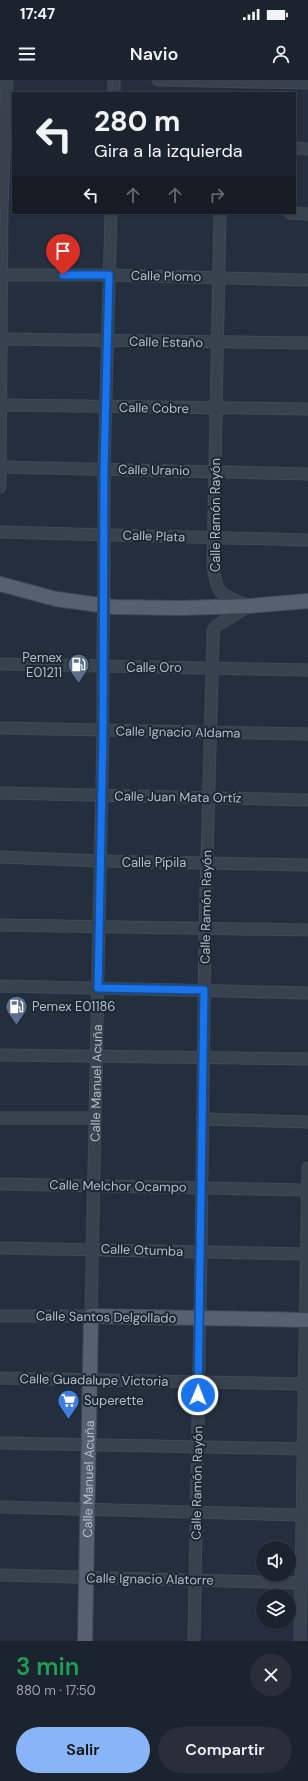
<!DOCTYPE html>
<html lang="es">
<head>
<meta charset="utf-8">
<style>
  body { margin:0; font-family:"DM Sans",sans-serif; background:#282f3a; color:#f1f3f6; height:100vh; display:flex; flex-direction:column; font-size:15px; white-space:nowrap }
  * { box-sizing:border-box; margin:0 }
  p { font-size:13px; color:#a0a4aa }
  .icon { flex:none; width:22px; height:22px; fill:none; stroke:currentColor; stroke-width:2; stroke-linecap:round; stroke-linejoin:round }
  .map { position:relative; height:1561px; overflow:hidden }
  .side { display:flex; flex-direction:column; background:#1b232e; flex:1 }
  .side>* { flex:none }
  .top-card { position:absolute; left:12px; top:12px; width:284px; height:122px; border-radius:0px; box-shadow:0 1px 3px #0004,0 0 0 1px #39404a; background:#1b232e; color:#f1f3f6; overflow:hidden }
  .tools { position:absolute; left:256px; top:1461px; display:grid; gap:8px }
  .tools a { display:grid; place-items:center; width:40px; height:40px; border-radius:50%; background:#1b232e; box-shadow:0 1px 3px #0004,0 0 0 1px #39404a; font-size:20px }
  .pin { position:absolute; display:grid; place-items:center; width:34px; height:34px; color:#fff; margin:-41px -17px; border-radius:50% 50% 50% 0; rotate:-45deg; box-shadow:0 0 4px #0007 }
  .pin .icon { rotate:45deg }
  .me { position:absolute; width:44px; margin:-22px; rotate:1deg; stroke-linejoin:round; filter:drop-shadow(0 0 3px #0008) }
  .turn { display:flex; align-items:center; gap:14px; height:84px; padding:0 16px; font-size:18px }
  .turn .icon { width:52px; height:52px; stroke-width:2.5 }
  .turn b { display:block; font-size:28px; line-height:34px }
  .lanes { display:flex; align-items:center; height:38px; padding:0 16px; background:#0003; justify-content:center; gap:20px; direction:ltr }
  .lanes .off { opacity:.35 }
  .round { display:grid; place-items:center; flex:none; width:42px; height:42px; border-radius:21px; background:#282f3a }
  .overview { display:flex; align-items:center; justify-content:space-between; height:68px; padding:0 16px }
  h1 { font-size:24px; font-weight:600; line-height:30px; color:#1e9e55 }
  .primary-button { display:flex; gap:8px; margin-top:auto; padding:8px 16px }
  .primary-button a { flex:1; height:46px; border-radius:24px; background:#8ab4f8; color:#111; font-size:16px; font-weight:600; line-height:46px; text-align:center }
  .primary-button a+a { background:#282f3a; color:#f1f3f6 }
  .status { display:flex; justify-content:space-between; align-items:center; height:28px; padding:0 20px; background:#1b232e; direction:ltr }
  .status svg { height:11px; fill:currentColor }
  header { display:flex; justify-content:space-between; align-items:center; height:52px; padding:0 16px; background:#1b232e; font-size:18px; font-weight:600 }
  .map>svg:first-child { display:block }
</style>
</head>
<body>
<div class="status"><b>17:47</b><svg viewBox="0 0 49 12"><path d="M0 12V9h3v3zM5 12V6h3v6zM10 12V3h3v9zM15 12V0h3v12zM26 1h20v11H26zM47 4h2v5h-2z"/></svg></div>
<header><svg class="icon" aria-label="menu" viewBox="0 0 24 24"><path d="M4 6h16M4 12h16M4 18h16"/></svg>Navio<svg class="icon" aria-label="person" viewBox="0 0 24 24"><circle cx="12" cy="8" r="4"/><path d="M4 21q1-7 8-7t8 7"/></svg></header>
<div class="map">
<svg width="308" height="1561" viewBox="0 0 308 1561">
  <rect width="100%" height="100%" fill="#242f3e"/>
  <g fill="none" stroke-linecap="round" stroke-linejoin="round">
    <defs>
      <g id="minor">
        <polyline points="158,0 308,3"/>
        <polyline points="114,13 114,0"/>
        <polyline points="295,68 308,69"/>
        <path d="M 220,133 L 213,486 C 217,516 221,514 248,526"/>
        <polyline points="290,133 308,134"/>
        <polyline points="0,195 109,195 308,200"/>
        <polyline points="0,259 308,263"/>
        <polyline points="0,325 308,329"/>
        <polyline points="0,387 308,394"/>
        <polyline points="0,407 2,129 7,0"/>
        <polyline points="0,452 308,460"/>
        <polyline points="104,490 104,389 111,133"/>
        <polyline points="0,584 308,590"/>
        <polyline points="0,648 308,654"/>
        <polyline points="0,713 308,720"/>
        <polyline points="0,777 100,781 308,785"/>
        <polyline points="0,845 308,850"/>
        <polyline points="0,906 308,913"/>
        <polyline points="0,975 308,979"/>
        <polyline points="0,1038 95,1038"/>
        <polyline points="202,1039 308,1042"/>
        <polyline points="0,1104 308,1110"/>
        <polyline points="0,1168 308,1174"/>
        <path id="s1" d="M 0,1236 L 91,1236 L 103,650 L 103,570"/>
        <polyline points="0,1298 308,1304"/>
        <polyline points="0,1363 308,1369"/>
        <polyline points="0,1427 302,1435"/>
        <polyline points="0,1495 300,1503"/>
        <polyline points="194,1561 201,1172 205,848 213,561 213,551 216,546 249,526"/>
        <polyline points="300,1561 308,1088"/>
      </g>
      <g id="major">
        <polyline points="0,504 56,519 114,527 181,528 249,526 308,521"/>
        <path id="s2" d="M 85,1561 L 91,1236 L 308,1240"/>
      </g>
    </defs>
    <use href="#minor" stroke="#414a57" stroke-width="13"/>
    <use href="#major" stroke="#414a57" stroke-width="16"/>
    <use href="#minor" stroke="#38414e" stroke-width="11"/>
    <use href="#major" stroke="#56606e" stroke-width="14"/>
    <defs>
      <polyline id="minor-bridge" points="103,570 104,490"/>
    </defs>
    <use href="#minor-bridge" stroke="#414a57" stroke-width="13" stroke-linecap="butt"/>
    <use href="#minor-bridge" stroke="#38414e" stroke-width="11"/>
  </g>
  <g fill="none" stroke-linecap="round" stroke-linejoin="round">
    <defs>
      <polyline id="route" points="63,195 109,195 104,389 103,650 98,908 204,910 198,1315"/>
    </defs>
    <use href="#route" stroke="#114b97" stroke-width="10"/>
    <use href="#route" stroke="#1a73e8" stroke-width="7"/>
  </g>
  <defs>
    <symbol id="fuel-pin" viewBox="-11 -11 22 30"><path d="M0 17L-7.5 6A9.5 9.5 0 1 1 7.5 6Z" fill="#5c6f8a" stroke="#1d2633"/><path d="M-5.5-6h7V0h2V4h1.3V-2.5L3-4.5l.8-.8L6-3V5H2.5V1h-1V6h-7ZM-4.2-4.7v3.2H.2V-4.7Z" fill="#fff"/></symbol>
    <symbol id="supermarket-pin" viewBox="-11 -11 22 30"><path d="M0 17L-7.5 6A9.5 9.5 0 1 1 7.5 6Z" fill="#3f7fe0" stroke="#1d2633"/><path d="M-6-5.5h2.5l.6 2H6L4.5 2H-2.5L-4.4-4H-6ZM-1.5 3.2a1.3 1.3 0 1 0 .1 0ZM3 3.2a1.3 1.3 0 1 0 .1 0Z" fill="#fff"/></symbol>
  </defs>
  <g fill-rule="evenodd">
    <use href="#fuel-pin" x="66" y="572" width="25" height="34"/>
    <use href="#fuel-pin" x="4" y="914" width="25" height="34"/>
    <use href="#supermarket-pin" x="56" y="1308" width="25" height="34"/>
  </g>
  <g text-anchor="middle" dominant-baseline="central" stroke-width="4" stroke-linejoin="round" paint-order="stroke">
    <g font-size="13" fill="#b4bcc9" stroke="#1d2633">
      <text transform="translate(166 196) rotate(1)">Calle Plomo</text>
      <text transform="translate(166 262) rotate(1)">Calle Estaño</text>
      <text transform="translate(154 328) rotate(1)">Calle Cobre</text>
      <text transform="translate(154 390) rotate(1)">Calle Uranio</text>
      <text transform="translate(215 435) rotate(-90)">Calle Ramón Rayón</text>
      <text transform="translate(154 456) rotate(2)">Calle Plata</text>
      <text x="154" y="587">Calle Oro</text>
      <text transform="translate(178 652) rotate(1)">Calle Ignacio Aldama</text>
      <text transform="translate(178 717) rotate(1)">Calle Juan Mata Ortíz</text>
      <text x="154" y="782">Calle Pípila</text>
      <text transform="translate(206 827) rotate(-89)">Calle Ramón Rayón</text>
      <text stroke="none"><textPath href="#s1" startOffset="324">Calle Manuel Acuña</textPath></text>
      <text transform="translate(118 1106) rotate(1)">Calle Melchor Ocampo</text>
      <text transform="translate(142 1170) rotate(2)">Calle Otumba</text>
      <text transform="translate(106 1237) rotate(1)">Calle Santos Delgollado</text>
      <text transform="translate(94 1300) rotate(1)">Calle Guadalupe Victoria</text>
      <text stroke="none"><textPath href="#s2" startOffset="162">Calle Manuel Acuña</textPath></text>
      <text transform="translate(197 1403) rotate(-89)">Calle Ramón Rayón</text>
      <text transform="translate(150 1499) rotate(1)">Calle Ignacio Alatorre</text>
    </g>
    <g font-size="13" fill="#b4bcc9" stroke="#1d2633" text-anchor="start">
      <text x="62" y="577" text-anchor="end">Pemex<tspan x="62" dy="15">E01211</tspan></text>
      <text x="32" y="926">Pemex E01186</text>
      <text x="84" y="1320">Superette</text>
    </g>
  </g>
</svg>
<div class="tools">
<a><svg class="icon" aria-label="sound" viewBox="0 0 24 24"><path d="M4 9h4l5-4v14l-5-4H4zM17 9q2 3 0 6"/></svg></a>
<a><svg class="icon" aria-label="layers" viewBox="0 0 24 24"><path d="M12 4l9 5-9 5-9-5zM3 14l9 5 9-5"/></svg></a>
</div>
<div class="pin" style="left:63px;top:195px;background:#d93025"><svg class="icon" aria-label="arrive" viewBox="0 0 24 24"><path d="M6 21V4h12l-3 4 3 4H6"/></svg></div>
<svg class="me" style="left:198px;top:1315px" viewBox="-20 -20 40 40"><circle r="17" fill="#1a73e8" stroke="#fff" stroke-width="3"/><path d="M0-11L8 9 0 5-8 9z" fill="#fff"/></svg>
<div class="top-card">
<div class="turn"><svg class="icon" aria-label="left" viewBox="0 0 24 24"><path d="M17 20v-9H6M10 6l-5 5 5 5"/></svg><div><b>280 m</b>Gira a la izquierda</div></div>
<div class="lanes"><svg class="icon" aria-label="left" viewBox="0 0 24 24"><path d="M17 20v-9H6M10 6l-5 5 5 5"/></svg><svg class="icon off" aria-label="ahead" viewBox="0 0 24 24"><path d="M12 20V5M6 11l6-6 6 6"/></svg><svg class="icon off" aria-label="ahead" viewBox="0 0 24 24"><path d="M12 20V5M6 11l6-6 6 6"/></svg><svg class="icon off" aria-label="right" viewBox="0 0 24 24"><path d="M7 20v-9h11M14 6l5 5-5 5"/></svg></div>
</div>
</div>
<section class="side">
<div class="overview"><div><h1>3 min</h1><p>880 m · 17:50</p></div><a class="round"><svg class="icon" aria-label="close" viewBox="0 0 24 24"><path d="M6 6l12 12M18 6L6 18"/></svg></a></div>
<div class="primary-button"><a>Salir</a><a>Compartir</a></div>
</section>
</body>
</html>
